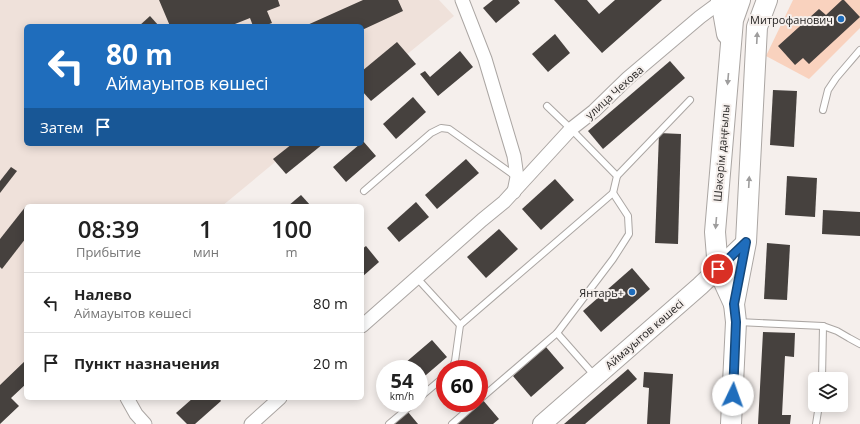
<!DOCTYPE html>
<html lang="ru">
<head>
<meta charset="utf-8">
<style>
  body { margin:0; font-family:"Open Sans",sans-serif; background:#f6f6f6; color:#222; height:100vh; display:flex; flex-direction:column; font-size:15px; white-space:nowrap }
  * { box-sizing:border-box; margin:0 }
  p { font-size:13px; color:#767676 }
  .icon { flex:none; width:22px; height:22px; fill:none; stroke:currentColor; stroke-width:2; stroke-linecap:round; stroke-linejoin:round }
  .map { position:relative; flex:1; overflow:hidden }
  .side { position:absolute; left:24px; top:204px; width:340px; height:196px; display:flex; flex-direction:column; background:#fff; border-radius:6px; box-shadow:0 2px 10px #0003 }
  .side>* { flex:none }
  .hud { position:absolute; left:24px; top:24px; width:340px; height:122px; border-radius:6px; box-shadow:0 2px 10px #0003; background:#1f6dbc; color:#fff; overflow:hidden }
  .fabs { position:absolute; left:808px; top:372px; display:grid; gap:8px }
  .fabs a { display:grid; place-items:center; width:40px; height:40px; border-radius:6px; background:#fff; box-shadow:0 2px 10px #0003; font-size:20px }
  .speed { position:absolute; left:376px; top:360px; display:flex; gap:8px; font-size:20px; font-weight:700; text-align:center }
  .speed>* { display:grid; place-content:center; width:52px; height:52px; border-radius:50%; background:#fff; box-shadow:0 2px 10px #0003; line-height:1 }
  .speed small { font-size:10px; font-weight:400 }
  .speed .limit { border:6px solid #d22; background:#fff; color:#111 }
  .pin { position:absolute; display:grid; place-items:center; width:34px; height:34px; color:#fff; margin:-17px; border:2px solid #fff; border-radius:50%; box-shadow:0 1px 4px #0007 }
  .me { position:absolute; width:44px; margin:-22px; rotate:3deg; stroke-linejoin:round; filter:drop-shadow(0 0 3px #0008) }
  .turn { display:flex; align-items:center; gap:14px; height:84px; padding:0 16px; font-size:18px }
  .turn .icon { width:52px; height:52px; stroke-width:2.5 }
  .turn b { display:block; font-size:28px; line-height:34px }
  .then { display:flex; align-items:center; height:38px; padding:0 16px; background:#0003; gap:8px; font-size:15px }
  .eta { display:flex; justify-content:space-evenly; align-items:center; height:68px; text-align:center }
  .eta b { font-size:24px; font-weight:600; line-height:28px }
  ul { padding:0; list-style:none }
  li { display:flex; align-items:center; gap:12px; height:60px; padding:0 16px; border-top:1px solid #e0e0e0 }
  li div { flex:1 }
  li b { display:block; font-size:15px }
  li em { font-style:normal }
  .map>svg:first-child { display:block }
</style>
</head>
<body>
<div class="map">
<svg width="860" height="424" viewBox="0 0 860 424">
  <rect width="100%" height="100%" fill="#f5efec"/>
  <polygon fill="#efe1da" points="0,0 439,0 454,16 362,91 362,26 26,26 26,144 297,144 222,206 26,206 26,366 0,387"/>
  <polygon fill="#f9d2be" points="793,0 860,0 860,28 809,79 766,56"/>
  <g fill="#46413e">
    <polygon points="159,0 278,0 280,6 267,11 272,23 264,26 253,26 250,18 230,26 170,26"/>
    <polygon points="363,0 398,0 403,11 362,30 362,26 305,26"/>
    <polygon points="493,0 518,0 520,3 496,23 483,8"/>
    <polygon points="554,0 587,0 599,14 615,0 662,0 602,53"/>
    <polygon points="842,0 844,0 860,17 809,64 803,58 795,65 778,46 819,9 826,15"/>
    <polygon points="150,16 159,26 139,26"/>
    <polygon points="555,34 570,53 548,72 532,54"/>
    <polygon points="397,42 416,64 371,101 362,91 362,71"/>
    <polygon points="460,51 473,67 438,96 420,74 425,71 430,77"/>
    <polygon points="670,61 685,78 603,149 588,131"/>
    <polygon points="773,90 797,91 794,147 770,145"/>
    <polygon points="413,97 426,112 396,139 383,124"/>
    <polygon points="659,133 681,134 678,244 655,243"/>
    <polygon points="363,141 376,156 346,182 333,167 360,144 362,144"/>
    <polygon points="292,144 323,144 286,174 273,159"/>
    <polygon points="466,159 479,173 437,209 425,195"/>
    <polygon points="11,167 17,171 0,193 0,181"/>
    <polygon points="787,176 817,178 815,217 785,215"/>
    <polygon points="555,179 574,200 541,230 522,209"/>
    <polygon points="301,195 311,206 288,206"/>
    <polygon points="416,202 429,217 399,242 387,228"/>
    <polygon points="26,206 26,238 2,269 0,267 0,239"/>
    <polygon points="823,210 860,212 860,236 822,234"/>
    <polygon points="499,229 518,249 486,278 467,257"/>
    <polygon points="767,243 790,245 787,300 764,299"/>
    <polygon points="366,246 379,262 362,277 362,249"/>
    <polygon points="632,268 650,289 601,332 583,311"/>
    <polygon points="763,332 795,333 794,357 785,356 782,415 791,415 790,424 758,424"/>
    <polygon points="432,340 447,357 419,381 419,369 398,369"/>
    <polygon points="546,347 564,368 531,397 513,376"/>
    <polygon points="26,360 26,384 11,398 19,406 0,424 0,385"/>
    <polygon points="628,369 637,379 585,424 564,424"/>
    <polygon points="644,372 673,374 670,424 647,424 649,388 643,387"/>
    <polygon points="193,398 219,398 221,401 195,424 187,424 176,413"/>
    <polygon points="482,399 499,419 493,424 453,424 477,403 479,403 479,402"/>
    <polygon points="408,412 418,424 394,424"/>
  </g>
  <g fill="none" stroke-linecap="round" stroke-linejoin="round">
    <defs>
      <g id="lane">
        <polyline points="823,110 828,90 836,78 860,50"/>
        <polyline points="617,176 690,100"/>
        <polyline points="364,191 431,133 441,128 449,129 515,176"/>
        <polyline points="416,277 460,325"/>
        <polyline points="738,322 823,326 837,331 849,338 860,344"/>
        <polyline points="557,333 594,375"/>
        <polyline points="452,369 455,361 460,325 613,193 617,176 571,129 547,106"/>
        <polyline points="822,379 823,326"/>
        <polyline points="419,398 445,376"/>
        <polyline points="479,400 557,333 613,259 629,234 628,216 613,193"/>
        <polyline points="389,424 414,403"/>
        <polyline points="452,424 476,403"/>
        <polyline points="816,424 819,405"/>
      </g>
      <g id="street">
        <polyline points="462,0 485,59 514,156 517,177 514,192"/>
        <polyline points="362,326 482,220 504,202 571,129 594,111 628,78 700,17 723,0"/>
        <polyline points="127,398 136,414 145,424"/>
        <polyline points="251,424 280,398"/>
      </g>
      <polyline id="secondary" points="542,424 700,286 746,242"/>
      <g id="primary">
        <polyline points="721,0 727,34"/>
        <polyline points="734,304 718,269 715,232 733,20 740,0"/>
        <polyline points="731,424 736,322 734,304 746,242 757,27 767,0"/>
      </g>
    </defs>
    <use href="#lane" stroke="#aba6a3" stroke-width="8"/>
    <use href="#street" stroke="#aba6a3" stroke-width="15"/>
    <use href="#secondary" stroke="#aba6a3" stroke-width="20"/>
    <use href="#primary" stroke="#aba6a3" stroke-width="22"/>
    <use href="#lane" stroke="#fff" stroke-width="6"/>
    <use href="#street" stroke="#fff" stroke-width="13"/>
    <use href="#secondary" stroke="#fff" stroke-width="18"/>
    <use href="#primary" stroke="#fff" stroke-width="20"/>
  </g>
  <defs><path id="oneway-solid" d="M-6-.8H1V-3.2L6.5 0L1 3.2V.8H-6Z"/></defs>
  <g fill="#9e9d9d">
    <use href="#oneway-solid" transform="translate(757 38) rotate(-87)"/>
    <use href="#oneway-solid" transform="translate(728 79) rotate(95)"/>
    <use href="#oneway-solid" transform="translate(749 182) rotate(-87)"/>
    <use href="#oneway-solid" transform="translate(716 223) rotate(95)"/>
  </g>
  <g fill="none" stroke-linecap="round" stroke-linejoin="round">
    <defs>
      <polyline id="route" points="718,269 746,242 734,304 736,322 733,395"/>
    </defs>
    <use href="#route" stroke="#14477a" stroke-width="10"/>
    <use href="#route" stroke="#1f6dbc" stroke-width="7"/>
  </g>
  <g fill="#1f6dbc" stroke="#f5efec" stroke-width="1.5">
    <circle cx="841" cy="19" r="4"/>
    <circle cx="632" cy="292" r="4"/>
  </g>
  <g text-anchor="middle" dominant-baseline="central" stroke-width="4" stroke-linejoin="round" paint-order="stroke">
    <g font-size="11" fill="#282625" stroke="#f5efec" text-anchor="end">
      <text x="833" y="19">Митрофанович</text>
      <text x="624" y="292">Янтарь+</text>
    </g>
    <g font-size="11" fill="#282625" stroke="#f5efec">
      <text transform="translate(614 92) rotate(-42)">улица Чехова</text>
      <text transform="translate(721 153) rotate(-85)">Шәкәрім даңғылы</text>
      <text transform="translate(644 334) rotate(-41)">Аймауытов көшесі</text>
    </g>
  </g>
</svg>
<div class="fabs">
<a><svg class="icon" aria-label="layers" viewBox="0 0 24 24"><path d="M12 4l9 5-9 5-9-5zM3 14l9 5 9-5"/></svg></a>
</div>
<div class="speed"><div>54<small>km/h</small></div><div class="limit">60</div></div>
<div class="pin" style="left:718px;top:269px;background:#d93025"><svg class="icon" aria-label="arrive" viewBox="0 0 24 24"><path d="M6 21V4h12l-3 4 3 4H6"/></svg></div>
<svg class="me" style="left:733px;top:395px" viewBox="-20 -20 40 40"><circle r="19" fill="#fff"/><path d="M0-13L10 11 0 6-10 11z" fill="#1f6dbc"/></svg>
<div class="hud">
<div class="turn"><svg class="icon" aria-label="left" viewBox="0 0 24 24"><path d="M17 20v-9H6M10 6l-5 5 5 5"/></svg><div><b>80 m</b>Аймауытов көшесі</div></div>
<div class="then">Затем<svg class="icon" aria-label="arrive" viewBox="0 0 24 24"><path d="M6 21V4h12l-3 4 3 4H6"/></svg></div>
</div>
<section class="side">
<div class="eta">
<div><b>08:39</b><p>Прибытие</p></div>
<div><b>1</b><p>мин</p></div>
<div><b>100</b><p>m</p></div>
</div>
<ul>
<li><svg class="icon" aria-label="left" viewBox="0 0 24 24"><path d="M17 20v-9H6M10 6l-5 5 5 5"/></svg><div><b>Налево</b><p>Аймауытов көшесі</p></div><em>80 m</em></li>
<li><svg class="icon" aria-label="arrive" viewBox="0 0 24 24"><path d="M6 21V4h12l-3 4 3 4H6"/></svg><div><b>Пункт назначения</b></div><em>20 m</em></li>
</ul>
</section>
</div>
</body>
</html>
